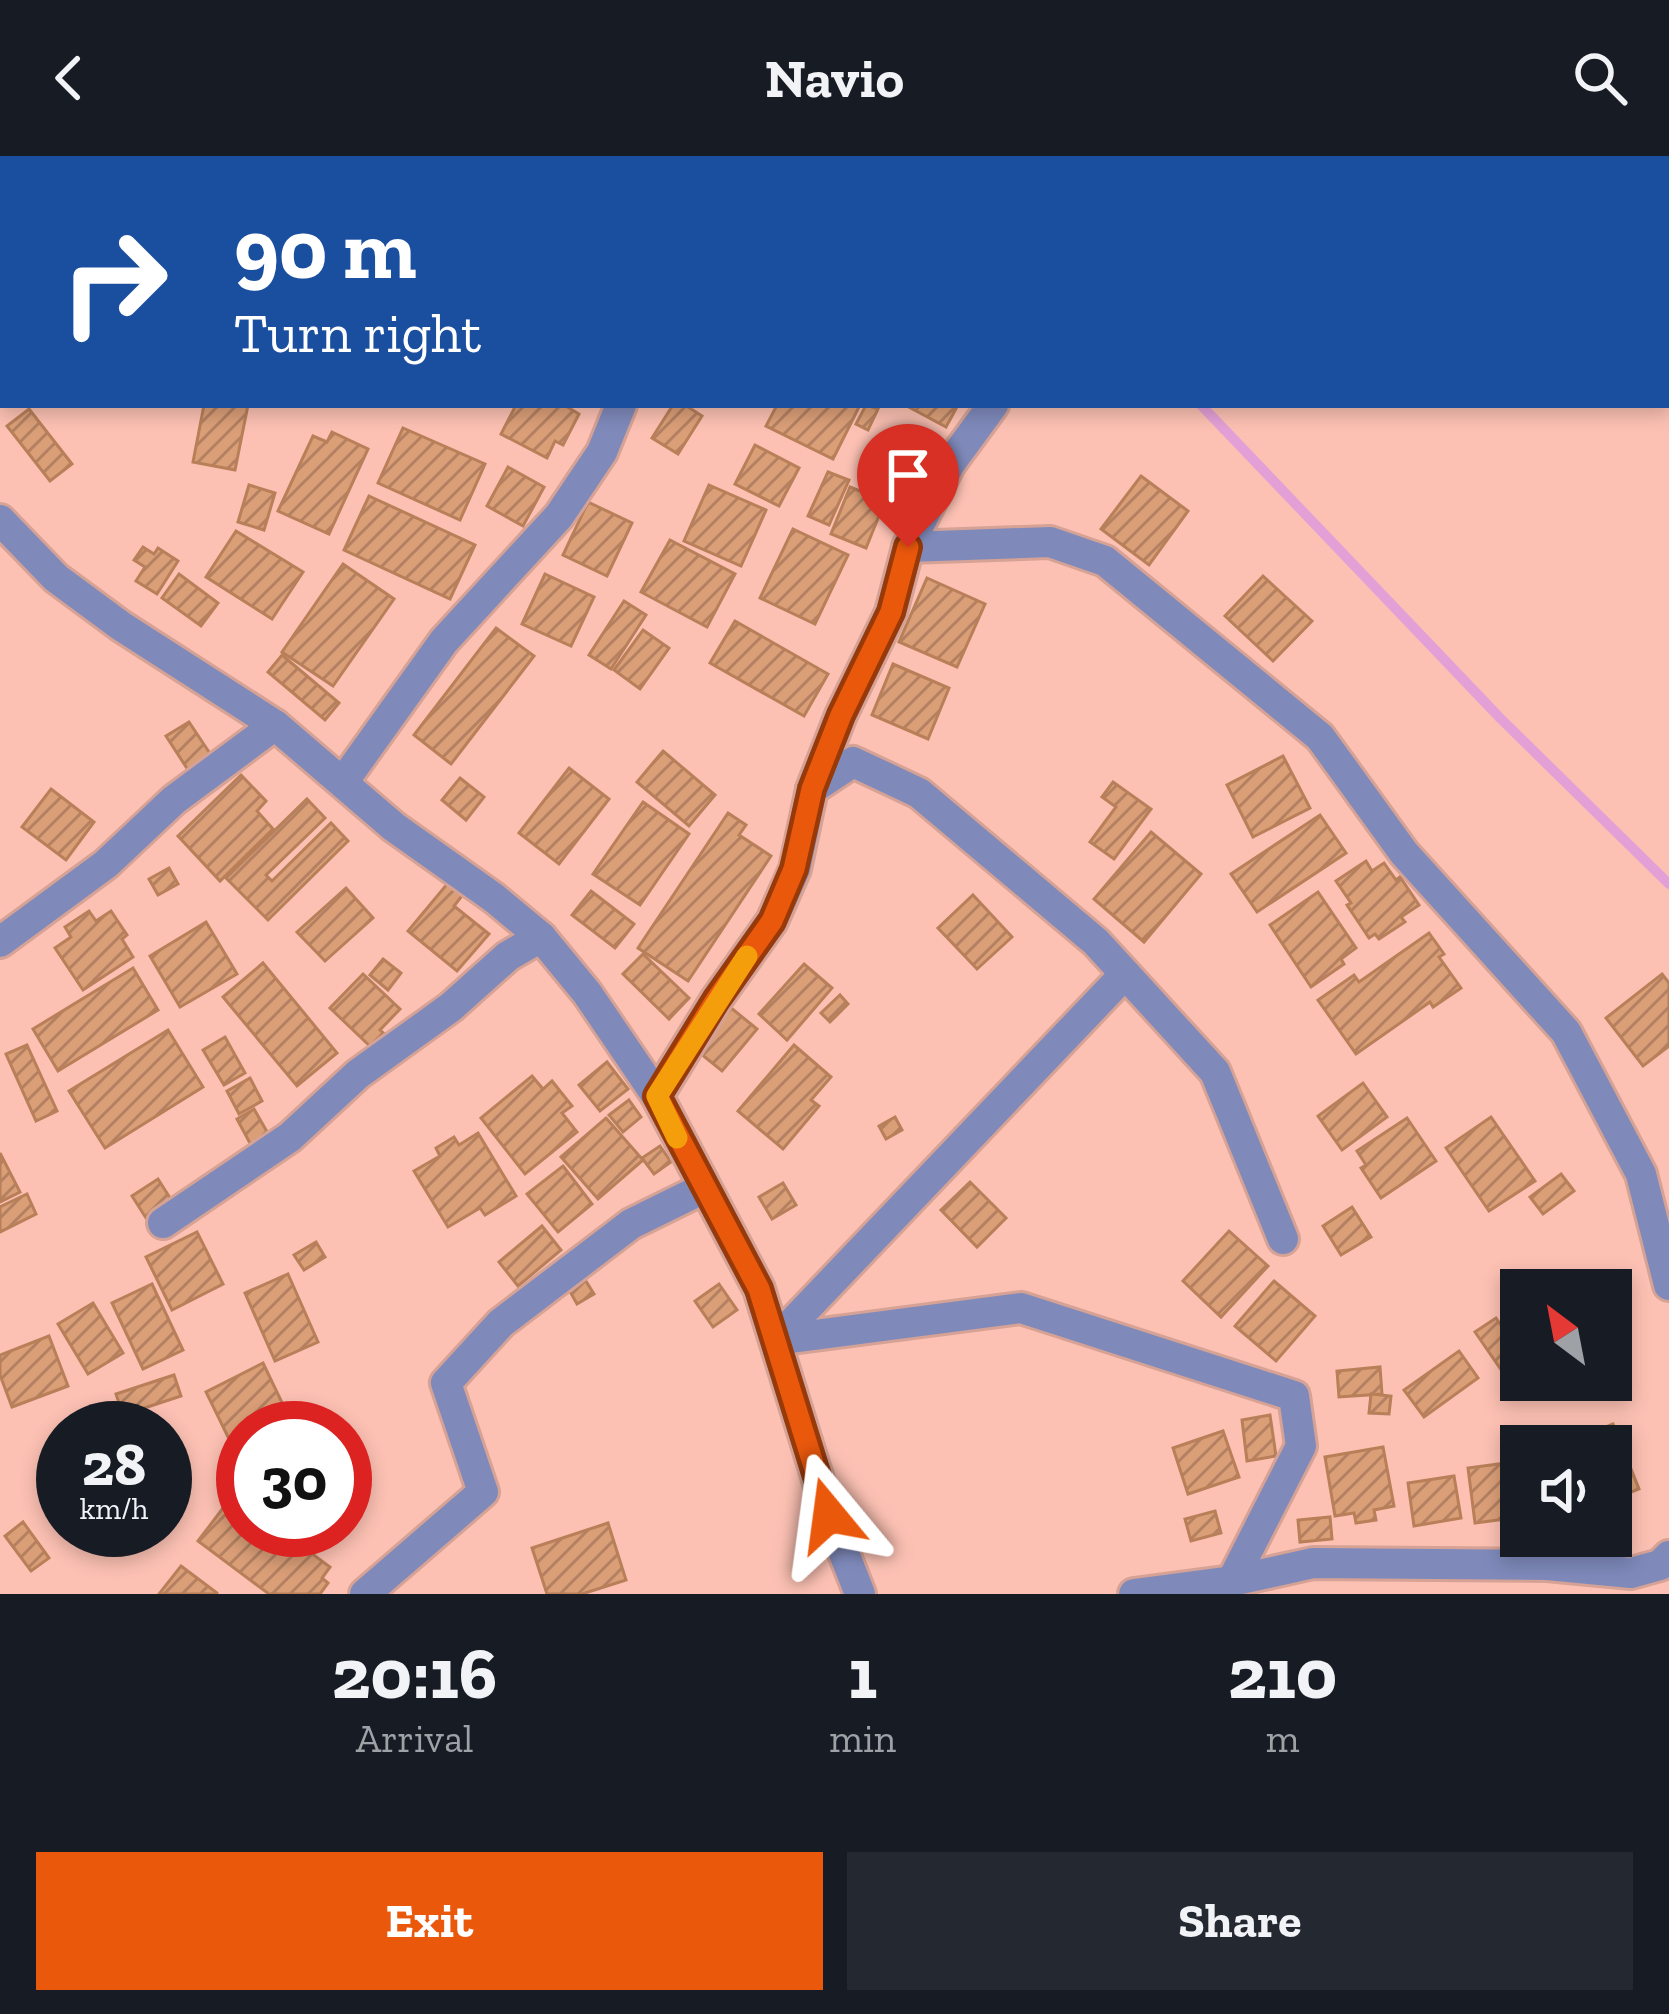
<!DOCTYPE html>
<html lang="en">
<head>
<meta charset="utf-8">
<style>
  body { margin:0; font-family:"Zilla Slab",serif; background:#242831; color:#f1f3f6; height:100vh; display:flex; flex-direction:column; font-size:45px; white-space:nowrap }
  * { box-sizing:border-box; margin:0 }
  p { font-size:39px; color:#9ea1a6 }
  .icon { flex:none; width:66px; height:66px; fill:none; stroke:currentColor; stroke-width:2; stroke-linecap:round; stroke-linejoin:round }
  .map { position:relative; height:1438px; overflow:hidden }
  .sheet { display:flex; flex-direction:column; background:#171b24; flex:1 }
  .sheet>* { flex:none }
  .hud { position:absolute; left:0px; top:0px; width:1671px; height:252px; box-shadow:0 6px 18px #0003; background:#1a4fa0; color:#fff; overflow:hidden }
  .needle { width:78px; rotate:328deg }
  .controls { position:absolute; left:1500px; top:1113px; display:grid; gap:24px }
  .controls a { display:grid; place-items:center; width:132px; height:132px; border-radius:0px; background:#171b24; box-shadow:0 6px 18px #0003; font-size:60px }
  .speed { position:absolute; left:36px; top:1245px; display:flex; gap:24px; font-size:60px; font-weight:700; text-align:center }
  .speed>* { display:grid; place-content:center; width:156px; height:156px; border-radius:50%; background:#171b24; box-shadow:0 6px 18px #0003; line-height:1 }
  .speed small { font-size:30px; font-weight:400 }
  .speed .limit { border:18px solid #d22; background:#fff; color:#111 }
  .pin { position:absolute; display:grid; place-items:center; width:102px; height:102px; color:#fff; margin:-123px -51px; border-radius:50% 50% 50% 0; rotate:-45deg; box-shadow:0 0 12px #0007 }
  .pin .icon { rotate:45deg }
  .me { position:absolute; width:132px; margin:-66px; rotate:344deg; stroke-linejoin:round; filter:drop-shadow(0 0 9px #0008) }
  .turn { display:flex; align-items:center; gap:42px; height:252px; padding:0 36px; font-size:54px }
  .turn .icon { width:156px; height:156px; stroke-width:2.5 }
  .turn b { display:block; font-size:84px; line-height:102px }
  .eta { display:flex; justify-content:space-evenly; align-items:center; height:204px; text-align:center }
  .eta b { font-size:72px; font-weight:800; line-height:84px }
  .action { display:flex; gap:24px; margin-top:auto; padding:24px 36px }
  .action a { flex:1; height:138px; border-radius:0px; background:#ea580c; color:#fff; font-size:48px; font-weight:800; line-height:138px; text-align:center }
  .action a+a { background:#242831; color:#f1f3f6 }
  header { display:flex; justify-content:space-between; align-items:center; height:156px; padding:0 36px; background:#171b24; font-size:54px; font-weight:800 }
  .map>svg:first-child { display:block }
</style>
</head>
<body>
<header><svg class="icon" aria-label="back" viewBox="0 0 24 24"><path d="M15 5l-7 7 7 7"/></svg>Navio<svg class="icon" aria-label="search" viewBox="0 0 24 24"><circle cx="10" cy="10" r="6"/><path d="M15 15l6 6"/></svg></header>
<div class="map">
<svg width="1669" height="1438" viewBox="0 0 1669 1438">
  <defs>
    <pattern id="building-hatch" width="6" height="6" patternUnits="userSpaceOnUse" patternTransform="scale(3)"><rect width="6" height="6" fill="#db9f78"/><path d="M-1 1l2-2M0 6l6-6M5 7l2-2" fill="none" stroke="#b38162"/></pattern>
  </defs>
  <rect width="100%" height="100%" fill="#fcc1b3"/>
  <g fill="none" stroke-linecap="round" stroke-linejoin="round">
    <g stroke="#e3a0d6" stroke-width="10">
      <polyline points="721,0 729,3"/>
      <polyline points="1668,48 1669,47"/>
      <polyline points="1201,249 1501,563 1669,728"/>
    </g>
  </g>
  <g fill="url(#building-hatch)" stroke="#b87f59" stroke-width="3">
    <polygon points="1111,0 1173,0 1110,3"/>
    <rect x="1267" y="0" width="66" height="3"/>
    <rect x="1369" y="0" width="46" height="3"/>
    <polygon points="204,249 248,249 235,314 193,306"/>
    <polygon points="516,249 564,249 579,258 563,289 555,285 547,302 501,278"/>
    <polygon points="673,249 685,249 702,260 678,298 652,282"/>
    <polygon points="777,249 860,249 833,303 766,270"/>
    <polygon points="866,249 878,253 868,274 856,268"/>
    <polygon points="905,249 958,249 946,271"/>
    <polygon points="29,253 72,308 50,325 7,270"/>
    <polygon points="403,272 485,308 460,364 378,327"/>
    <polygon points="332,276 368,293 329,378 278,355 313,280 327,286"/>
    <polygon points="755,289 799,312 779,350 735,328"/>
    <polygon points="508,311 544,331 523,370 487,350"/>
    <polygon points="828,316 849,324 829,369 808,360"/>
    <polygon points="1141,320 1188,355 1149,409 1101,373"/>
    <polygon points="249,329 275,337 264,374 238,366"/>
    <polygon points="709,329 766,354 741,410 684,385"/>
    <polygon points="850,331 885,345 866,392 831,378"/>
    <polygon points="369,340 475,389 450,443 344,394"/>
    <polygon points="588,346 632,367 607,420 563,399"/>
    <polygon points="793,373 848,399 815,468 760,442"/>
    <polygon points="236,375 303,416 272,463 206,421"/>
    <polygon points="670,384 735,418 707,471 641,436"/>
    <polygon points="143,391 154,398 158,392 178,405 157,438 136,425 145,411 134,404"/>
    <polygon points="343,408 394,443 333,530 282,496"/>
    <polygon points="179,418 218,447 201,470 162,442"/>
    <polygon points="545,418 594,441 571,490 522,468"/>
    <polygon points="1263,420 1312,465 1273,505 1225,460"/>
    <polygon points="927,422 985,448 957,511 899,486"/>
    <polygon points="624,445 646,459 611,513 589,499"/>
    <polygon points="735,465 828,518 804,560 710,507"/>
    <polygon points="496,472 534,500 451,608 414,579"/>
    <polygon points="643,474 669,492 640,533 614,514"/>
    <polygon points="282,499 339,547 325,564 268,516"/>
    <polygon points="893,508 949,532 928,583 872,559"/>
    <polygon points="189,566 213,602 190,617 166,580"/>
    <polygon points="663,595 715,639 689,670 637,626"/>
    <polygon points="1283,600 1310,652 1253,681 1227,629"/>
    <polygon points="569,612 609,643 559,708 519,677"/>
    <polygon points="241,619 266,645 257,655 273,673 220,725 178,680"/>
    <polygon points="460,622 484,641 466,664 442,644"/>
    <polygon points="1113,626 1151,653 1114,703 1090,686 1116,651 1102,641"/>
    <polygon points="51,633 94,666 66,704 22,671"/>
    <polygon points="307,643 325,662 266,719 272,725 331,667 348,685 268,764 226,722"/>
    <polygon points="643,646 689,678 640,749 593,718"/>
    <polygon points="728,657 746,669 739,679 771,700 688,825 638,792"/>
    <polygon points="1320,659 1346,697 1257,756 1231,718"/>
    <polygon points="1151,676 1201,718 1144,786 1094,743"/>
    <polygon points="1366,705 1372,715 1384,707 1396,724 1400,721 1419,749 1401,761 1405,766 1379,783 1375,778 1369,782 1347,749 1351,747 1336,725"/>
    <polygon points="169,712 178,728 158,739 149,723"/>
    <polygon points="453,721 468,732 454,750 489,778 457,815 408,775"/>
    <polygon points="346,732 373,762 325,805 297,776"/>
    <polygon points="591,735 634,768 615,792 572,759"/>
    <polygon points="1318,736 1356,792 1341,803 1344,808 1311,831 1270,769"/>
    <polygon points="973,739 1012,781 977,813 938,772"/>
    <polygon points="89,755 96,765 111,755 127,779 122,783 133,801 83,834 55,792 71,781 65,771"/>
    <polygon points="206,766 237,818 180,851 150,800"/>
    <polygon points="1429,777 1444,798 1439,801 1461,832 1433,851 1430,846 1356,898 1318,844 1354,819 1359,826"/>
    <polygon points="643,798 689,842 669,863 623,818"/>
    <polygon points="383,803 401,817 388,834 370,819"/>
    <polygon points="263,807 337,897 297,930 223,841"/>
    <polygon points="804,808 832,832 787,884 759,858"/>
    <polygon points="133,812 158,854 58,915 33,873"/>
    <polygon points="363,818 400,853 380,874 389,882 375,895 330,852"/>
    <polygon points="1662,818 1669,827 1669,890 1643,910 1606,862"/>
    <polygon points="840,839 848,848 830,866 821,857"/>
    <polygon points="725,847 757,873 722,915 690,889"/>
    <polygon points="168,874 203,931 105,992 69,935"/>
    <polygon points="225,881 245,917 224,929 203,894"/>
    <polygon points="27,889 57,955 36,965 6,898"/>
    <polygon points="794,889 831,921 811,944 819,950 783,993 738,955"/>
    <polygon points="607,906 628,933 600,955 579,929"/>
    <polygon points="532,920 543,933 552,925 572,950 562,957 577,976 525,1018 481,962"/>
    <polygon points="250,922 262,945 239,958 227,935"/>
    <polygon points="1363,927 1387,961 1342,994 1318,960"/>
    <polygon points="629,944 641,961 623,976 609,959"/>
    <polygon points="254,953 270,981 252,991 237,963"/>
    <polygon points="895,961 902,974 886,983 879,970"/>
    <polygon points="1491,961 1535,1025 1489,1055 1446,992"/>
    <polygon points="606,962 643,1004 598,1043 561,1001"/>
    <polygon points="1407,962 1436,1005 1381,1042 1361,1012 1366,1009 1357,995"/>
    <polygon points="478,977 516,1040 485,1059 480,1052 448,1071 414,1015 440,1000 436,992 454,981 459,989"/>
    <polygon points="660,990 671,1006 654,1018 642,1002"/>
    <polygon points="0,997 20,1036 0,1046"/>
    <polygon points="563,1010 592,1048 558,1076 527,1038"/>
    <polygon points="1561,1018 1574,1035 1543,1058 1530,1041"/>
    <polygon points="158,1023 172,1045 146,1062 132,1040"/>
    <polygon points="970,1026 1006,1062 977,1091 941,1054"/>
    <polygon points="783,1027 796,1049 772,1063 759,1041"/>
    <polygon points="27,1038 36,1058 0,1076 0,1051"/>
    <polygon points="1352,1051 1371,1081 1341,1099 1323,1070"/>
    <polygon points="542,1070 561,1094 518,1130 499,1106"/>
    <polygon points="1229,1075 1268,1110 1221,1161 1183,1125"/>
    <polygon points="197,1076 223,1128 172,1154 146,1101"/>
    <polygon points="316,1086 325,1101 304,1114 294,1099"/>
    <polygon points="288,1118 318,1186 275,1205 245,1137"/>
    <polygon points="584,1122 594,1138 577,1148 568,1132"/>
    <polygon points="1274,1125 1315,1160 1276,1205 1235,1170"/>
    <polygon points="152,1128 183,1194 143,1213 112,1147"/>
    <polygon points="719,1128 737,1154 713,1171 695,1145"/>
    <polygon points="93,1147 123,1197 88,1218 58,1168"/>
    <polygon points="1496,1162 1521,1199 1502,1215 1475,1176"/>
    <polygon points="49,1180 68,1230 12,1251 0,1219 0,1199"/>
    <polygon points="1459,1195 1478,1222 1424,1261 1404,1234"/>
    <polygon points="263,1207 287,1257 257,1272 243,1272 243,1279 230,1285 206,1236"/>
    <polygon points="1380,1211 1382,1238 1339,1241 1337,1215"/>
    <polygon points="174,1219 181,1240 123,1259 116,1238"/>
    <polygon points="1371,1238 1391,1240 1389,1258 1369,1257"/>
    <polygon points="1270,1259 1276,1300 1247,1305 1242,1264"/>
    <polygon points="1613,1268 1639,1333 1611,1344 1611,1290 1571,1290 1569,1286"/>
    <polygon points="1223,1275 1239,1321 1188,1338 1173,1292"/>
    <polygon points="1383,1291 1394,1350 1374,1354 1376,1364 1356,1367 1354,1357 1335,1360 1325,1301"/>
    <polygon points="1521,1305 1521,1361 1475,1367 1468,1312"/>
    <polygon points="1454,1320 1461,1362 1414,1370 1408,1327"/>
    <polygon points="233,1339 243,1347 243,1374 280,1374 330,1411 322,1422 328,1427 320,1438 269,1438 198,1385"/>
    <polygon points="1215,1355 1221,1377 1191,1385 1185,1363"/>
    <polygon points="1330,1361 1332,1383 1300,1386 1298,1364"/>
    <polygon points="23,1366 49,1402 31,1415 5,1380"/>
    <polygon points="608,1367 626,1424 582,1438 547,1438 532,1392"/>
    <polygon points="181,1410 217,1437 217,1438 159,1438"/>
  </g>
  <g fill="none" stroke-linecap="round" stroke-linejoin="round">
    <defs>
      <g id="street">
        <polyline points="0,364 56,422 121,470 275,569 394,671 494,742 541,781 587,837 657,940 759,1133 829,1359 860,1438"/>
        <polyline points="908,391 1050,386 1105,405 1320,581 1404,697 1566,876 1641,1018 1669,1129"/>
        <polyline points="343,626 444,485 559,360 602,296 621,249"/>
        <polyline points="812,633 853,606 919,637 1096,786 1215,916 1283,1083"/>
        <polyline points="0,786 106,708 174,644 275,569"/>
        <polyline points="1125,818 776,1184 1021,1152 1294,1240 1301,1290 1232,1425"/>
        <polyline points="657,940 716,844 772,765 795,713 812,633 841,559 891,456 908,391 949,309 993,249"/>
        <polyline points="163,1067 290,981 358,918 451,851 508,800 541,781"/>
        <polyline points="365,1438 483,1336 446,1227 501,1167 631,1068 704,1032"/>
        <polyline points="1134,1438 1232,1425 1313,1407 1547,1409 1631,1417 1660,1409 1669,1400"/>
      </g>
    </defs>
    <use href="#street" stroke="#d6a295" stroke-width="36"/>
    <use href="#street" stroke="#7f8abb" stroke-width="30"/>
  </g>
  <g fill="none" stroke-linecap="round" stroke-linejoin="round">
    <defs>
      <polyline id="route" points="829,1359 759,1133 657,940 716,844 772,765 794,713 812,633 841,559 891,456 908,391"/>
    </defs>
    <use href="#route" stroke="#983908" stroke-width="30"/>
    <use href="#route" stroke="#ea580c" stroke-width="21"/>
    <polyline stroke="#f59e0b" stroke-width="21" points="677,982 657,940 747,800"/>
  </g>
</svg>
<div class="controls">
<a><svg class="needle" viewBox="-14 -14 28 28"><path d="M0-13l5 13h-10z" fill="#e53935"/><path d="M0 13l5-13h-10z" fill="#9ea1a6"/></svg></a>
<a><svg class="icon" aria-label="sound" viewBox="0 0 24 24"><path d="M4 9h4l5-4v14l-5-4H4zM17 9q2 3 0 6"/></svg></a>
</div>
<div class="speed"><div>28<small>km/h</small></div><div class="limit">30</div></div>
<div class="pin" style="left:908px;top:391px;background:#d93025"><svg class="icon" aria-label="arrive" viewBox="0 0 24 24"><path d="M6 21V4h12l-3 4 3 4H6"/></svg></div>
<svg class="me" style="left:829px;top:1359px" viewBox="-20 -20 40 40"><path d="M0-17L14 15 0 8-14 15z" fill="#ea580c" stroke="#fff" stroke-width="4"/></svg>
<div class="hud">
<div class="turn"><svg class="icon" aria-label="right" viewBox="0 0 24 24"><path d="M7 20v-9h11M14 6l5 5-5 5"/></svg><div><b>90 m</b>Turn right</div></div>
</div>
</div>
<section class="sheet">
<div class="eta">
<div><b>20:16</b><p>Arrival</p></div>
<div><b>1</b><p>min</p></div>
<div><b>210</b><p>m</p></div>
</div>
<div class="action"><a>Exit</a><a>Share</a></div>
</section>
</body>
</html>
